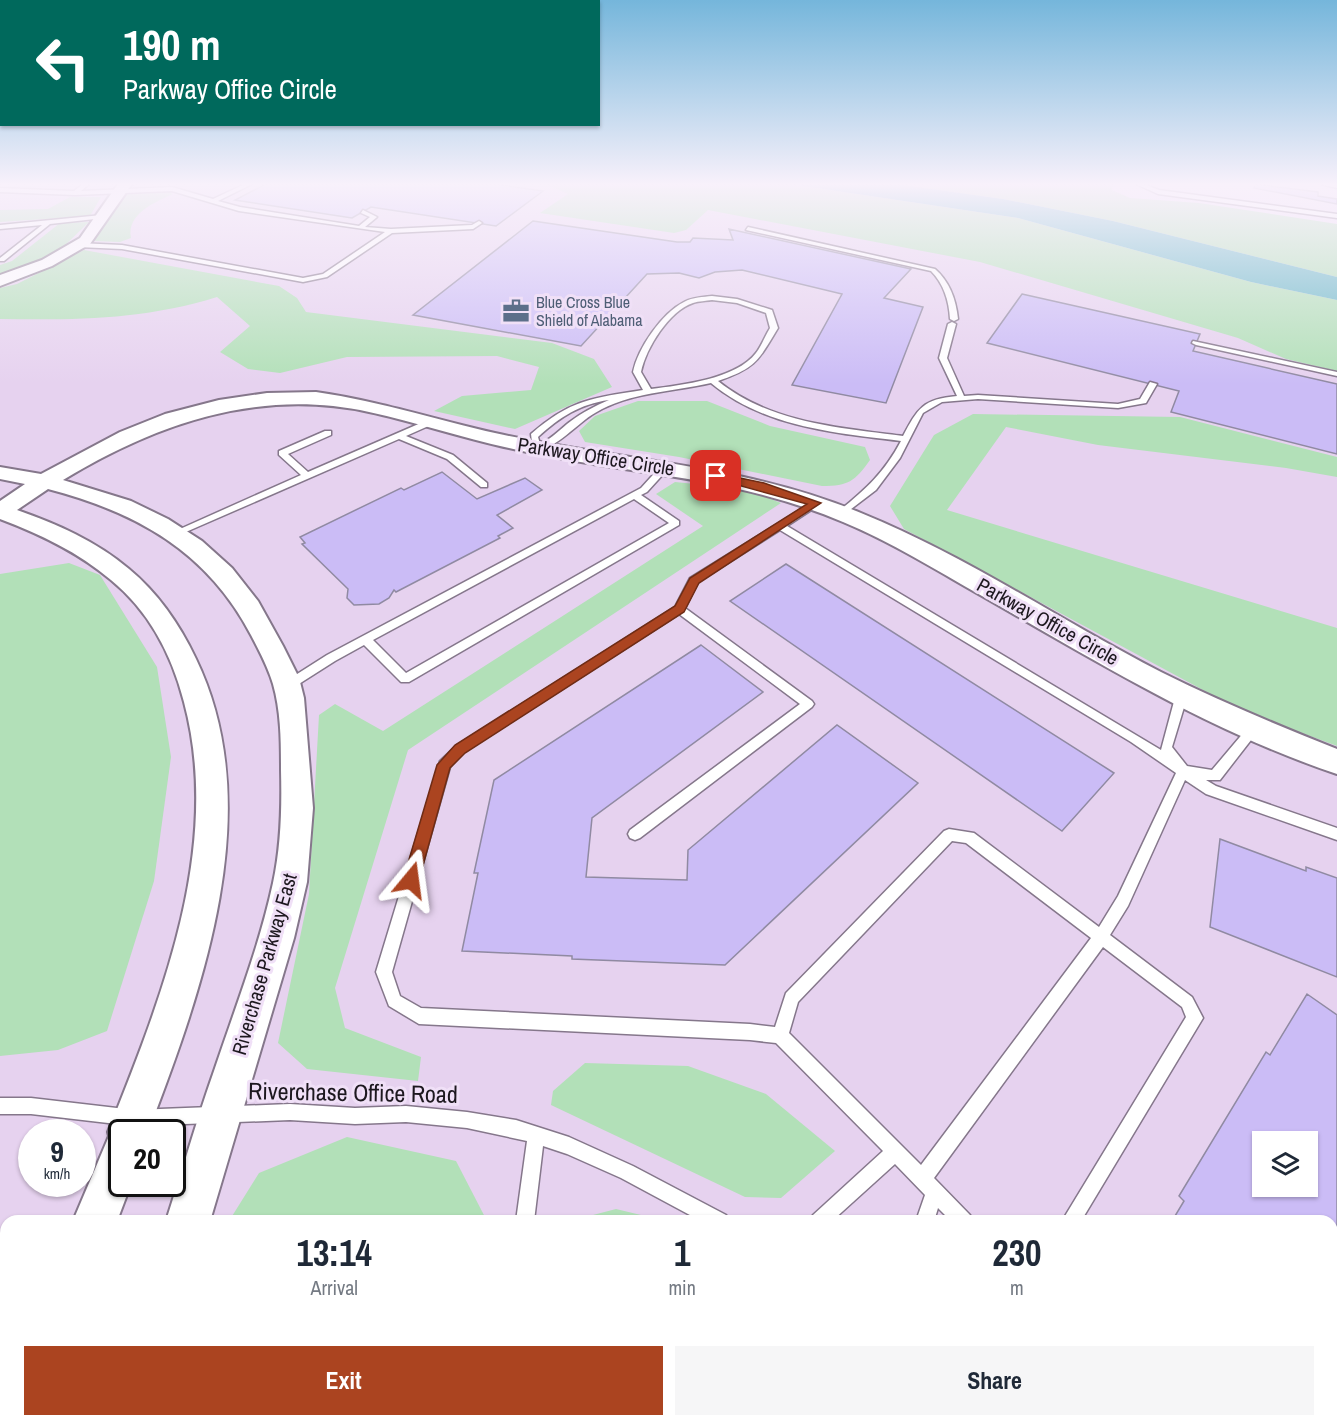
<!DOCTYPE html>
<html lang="en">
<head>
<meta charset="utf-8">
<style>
  body { margin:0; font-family:"Archivo Narrow",sans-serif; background:#f6f6f7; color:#1f2937; height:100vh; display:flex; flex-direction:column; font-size:22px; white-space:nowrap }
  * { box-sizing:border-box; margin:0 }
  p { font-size:20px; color:#747a83 }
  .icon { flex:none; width:33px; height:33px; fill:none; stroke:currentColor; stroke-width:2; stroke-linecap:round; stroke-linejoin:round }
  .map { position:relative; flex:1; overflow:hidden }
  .drawer { position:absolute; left:0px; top:1215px; width:1338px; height:212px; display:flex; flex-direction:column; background:#fff; border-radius:18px 18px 0 0; box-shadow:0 2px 4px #0004 }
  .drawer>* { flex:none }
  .banner { position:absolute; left:0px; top:0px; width:600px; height:126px; box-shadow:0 2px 4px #0004; background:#00695c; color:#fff; overflow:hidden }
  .tools { position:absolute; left:1252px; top:1131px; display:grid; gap:12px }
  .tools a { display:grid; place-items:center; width:66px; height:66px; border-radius:0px; background:#fff; box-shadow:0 2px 4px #0004; font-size:30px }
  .speed { position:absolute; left:18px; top:1119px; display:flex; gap:12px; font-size:30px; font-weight:700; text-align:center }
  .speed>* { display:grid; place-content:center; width:78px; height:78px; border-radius:50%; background:#fff; box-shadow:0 2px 4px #0004; line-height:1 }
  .speed small { font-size:15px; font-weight:400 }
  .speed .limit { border:3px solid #111; border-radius:9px; background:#fff; color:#111 }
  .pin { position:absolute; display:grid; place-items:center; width:51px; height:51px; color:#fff; margin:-26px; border-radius:12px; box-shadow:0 3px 9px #0006 }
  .me { position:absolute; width:66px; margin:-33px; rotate:16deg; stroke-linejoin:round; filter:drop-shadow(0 0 4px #0008) }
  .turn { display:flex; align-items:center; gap:21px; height:126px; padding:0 24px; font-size:27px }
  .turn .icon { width:78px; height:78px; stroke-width:2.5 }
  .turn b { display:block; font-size:42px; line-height:51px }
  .eta { display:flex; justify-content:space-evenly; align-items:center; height:102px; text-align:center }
  .eta b { font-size:36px; font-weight:800; line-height:42px }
  .action { display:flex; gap:12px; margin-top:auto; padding:12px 24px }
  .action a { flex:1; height:69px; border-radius:0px; background:#ab4420; color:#fff; font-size:24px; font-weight:800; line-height:69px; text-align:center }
  .action a+a { background:#f6f6f7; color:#1f2937 }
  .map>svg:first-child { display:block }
</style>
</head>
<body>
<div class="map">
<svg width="1337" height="1426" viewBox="0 0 1337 1426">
  <rect width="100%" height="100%" fill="#f0e0f7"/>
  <path fill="#e6d2ef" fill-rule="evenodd" d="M 0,184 L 675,184 L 1337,325 L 1337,1426 L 0,1426 ZM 32,1132 L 82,1132 L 82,1184 L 32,1184 ZM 122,1132 L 172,1132 L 172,1184 L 122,1184 ZM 1263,1142 L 1308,1142 L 1308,1186 L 1263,1186 ZM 6,1221 L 1332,1221 L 1332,1420 L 6,1420 Z"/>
  <g fill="#b2e0b8">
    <polygon points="530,184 790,184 1018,218 1251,282 1337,300 1337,371 1286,359 1238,338 980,262 708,210 686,230 674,233 540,213 568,194 550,186"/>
    <polygon points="896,184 1113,184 1112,190 1130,198 1199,203 1337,224 1337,277 1113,221 1003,199"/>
    <path d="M 168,192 L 173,194 C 155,202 126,214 131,238 L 120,242 L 94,241 L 127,194 Z"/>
    <polygon points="70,197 101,197 90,216 0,222 0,210 48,209"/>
    <polygon points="89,222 58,252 0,276 0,265 12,261 60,223"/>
    <path d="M 84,250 L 279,286 L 297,298 L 306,312 L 552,343 L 594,359 L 612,387 L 515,429 L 434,411 L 462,396 L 531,390 L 539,367 L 497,356 L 347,357 L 280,373 L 248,369 L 220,352 L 250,326 L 217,297 C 143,320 76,320 0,319 L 0,288 L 17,284 Z"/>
    <path d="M 638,401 L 707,401 L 770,426 L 865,447 L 870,460 C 855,481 849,486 822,486 L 679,457 L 585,442 L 579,431 L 595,416 Z"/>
    <polygon points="973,414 1180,417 1337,457 1337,477 1286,468 1098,445 1006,427 947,510 1337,628 1337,746 1242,711 904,529 890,506 934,435"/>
    <polygon points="675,482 745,489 781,503 408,750 335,988 345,1028 421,1057 418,1081 307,1069 278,1043 309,894 319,715 335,704 383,731 703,526 656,494"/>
    <polygon points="69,563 100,575 157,667 171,757 154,881 107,1031 58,1050 0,1056 0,574"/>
    <polygon points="585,1063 688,1066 766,1094 835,1151 781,1198 745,1197 551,1105 553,1091"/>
    <polygon points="347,1137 456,1161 487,1221 229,1221 259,1173"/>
    <polygon points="616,1209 666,1221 667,1221 587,1221 593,1215"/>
    <polygon points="159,1420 401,1420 401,1421 398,1426 157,1426"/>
    <polygon points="905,1421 910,1426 744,1426 738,1421"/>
    <polygon points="995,1421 1080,1421 1085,1426 999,1426"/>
  </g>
  <polygon fill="#68b8c7" points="790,184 896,184 1003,199 1113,221 1337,277 1337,300 1251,282 1018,218"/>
  <g fill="#cbbcf6" stroke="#908aa2" stroke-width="1.5" fill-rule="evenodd">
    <polygon points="266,184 495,184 543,191 496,226 371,207 352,218 235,200"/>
    <polygon points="1255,184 1318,192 1318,196 1337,199 1337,204 1254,188"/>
    <polygon points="533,221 677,242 690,242 693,238 733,240 729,229 911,269 884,298 923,307 886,403 792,385 842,294 742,270 715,272 699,278 679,273 647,274 581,346 413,315"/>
    <polygon points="1022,294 1200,334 1193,351 1337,384 1337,454 1171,412 1179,391 987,343"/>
    <polygon points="442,472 477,499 525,478 542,490 497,515 513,528 498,536 500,538 396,592 394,590 389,598 379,604 354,605 347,598 348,589 302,544 305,543 300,537 401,488 404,490"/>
    <polygon points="786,564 1114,773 1062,831 730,601"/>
    <polygon points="701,645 763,692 592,818 586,877 687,880 688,850 837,725 918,783 725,965 572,959 572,956 462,951 478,873 474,873 494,780"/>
    <polygon points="1220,839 1306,871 1306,867 1337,878 1337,977 1210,927"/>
    <path d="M 1307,994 L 1337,1015 L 1337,1257 L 1332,1253 L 1332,1221 L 1172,1221 L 1184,1201 L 1179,1196 L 1266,1052 L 1270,1055 ZM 1263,1142 L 1308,1142 L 1308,1186 L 1263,1186 Z"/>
    <polygon points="1332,1322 1337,1326 1337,1426 1283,1426 1277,1420 1332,1420"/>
  </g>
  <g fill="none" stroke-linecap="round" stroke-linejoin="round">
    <defs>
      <g id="service">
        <polygon points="83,184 89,184 81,191 172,187 213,199 245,184 252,184 218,201 240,207 359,226 370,217 361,213 363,210 377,217 365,227 391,229 472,225 479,221 482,223 473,229 392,233 327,277 303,282 122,249 78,247 75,245 78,243 122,245 303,278 323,274 385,232 239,211 172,191 75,195 0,192 0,188 74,191"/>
        <polygon points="1136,184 1144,184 1159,190 1337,214 1337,218 1158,194"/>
        <polygon points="1321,184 1337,184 1337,188"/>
        <polygon points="102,215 104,218 50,224 4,261 0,261 0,258 42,225 0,229 0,225"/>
        <path d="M 748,227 L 935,269 C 950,282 956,300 958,319 L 954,321 L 950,319 C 949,301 944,284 931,271 L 746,230 Z"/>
        <path d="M 712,296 L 737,299 L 772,310 L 778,328 C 758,361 756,368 718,381 C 770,423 839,428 903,436 C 918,408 923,399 957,396 L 939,358 L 948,324 L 952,322 L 956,324 L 947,358 L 964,396 L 978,395 L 1118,404 L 1140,399 L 1150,382 L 1157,384 L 1146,403 L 1118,408 L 978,399 L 942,402 L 923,413 L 900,458 L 876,490 L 842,516 L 839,515 L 839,511 C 866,489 884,473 901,441 C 834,433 764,427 711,383 C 672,392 630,392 595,413 C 577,423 554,452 533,450 L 531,434 C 571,399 593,398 643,390 L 633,372 C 638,348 662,313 684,302 C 693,297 703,297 712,296 ZM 712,300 L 737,303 L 766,313 L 770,328 C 765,336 762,345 756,353 C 736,379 682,385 651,389 L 641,372 C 646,348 669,311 693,303 C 699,301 706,301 712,300 ZM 609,400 C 595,406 583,412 571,421 C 560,429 553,438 540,444 L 538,437 C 560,417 580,404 609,400 Z"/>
        <polygon points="1193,341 1337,372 1337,376 1196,345 1192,343"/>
        <polygon points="430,419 433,420 433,424 406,436 453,455 487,483 487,487 481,487 447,459 399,439 179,535 173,535 171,533 301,475 279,455 279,451 325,431 331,431 331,435 288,454 308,472"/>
        <path d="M 664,465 L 667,466 L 667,470 L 647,492 L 641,495 L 679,521 L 679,525 L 409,682 L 401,682 L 364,645 L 335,661 L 291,689 L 283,689 L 281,686 L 283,683 L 327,655 L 641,488 L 661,466 ZM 634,499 L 669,523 L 406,673 L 373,640 Z"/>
        <path d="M 816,500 L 819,501 L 819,505 L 787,526 L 1161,750 L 1176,694 L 1178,691 L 1186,691 L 1188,694 L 1172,747 L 1187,766 L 1212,770 L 1250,725 L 1258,725 L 1260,728 L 1258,731 L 1220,780 L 1206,780 L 1216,786 L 1337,828 L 1337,840 L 1206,794 L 1185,780 L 1128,906 L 1110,935 L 1192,997 L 1203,1018 L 1081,1221 L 1062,1221 L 1186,1017 L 1182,1007 L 1103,947 L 934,1178 L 970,1215 L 973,1221 L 951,1221 L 938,1208 L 934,1221 L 916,1221 L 925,1195 L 895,1164 L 832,1221 L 810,1221 L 813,1215 L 883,1151 L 776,1043 L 750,1040 L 419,1024 L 389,1006 L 376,972 L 440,761 L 456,746 L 675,607 L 690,578 ZM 780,530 L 1131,742 L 1176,773 L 1118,896 L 1099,927 L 974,833 L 949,829 L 944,831 L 786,993 L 775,1027 L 750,1024 L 421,1008 L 400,996 L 392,972 L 450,767 L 464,752 L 679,614 L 800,704 L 630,830 L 628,834 L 630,838 L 635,840 L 640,838 L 812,707 L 814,704 L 812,701 L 685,608 L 698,582 ZM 952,841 L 966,843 L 1091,938 L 921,1165 L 789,1033 L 798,1002 Z"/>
        <polygon points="0,1098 31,1098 134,1110 290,1104 355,1108 406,1106 467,1112 516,1120 569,1137 633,1166 726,1215 729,1221 701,1221 621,1178 567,1154 543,1146 534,1221 516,1221 527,1141 467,1128 406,1122 355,1124 290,1120 134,1126 31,1114 0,1114"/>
        <polygon points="614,1420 636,1420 638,1426 616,1426"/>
        <polygon points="944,1420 968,1420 970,1426 946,1426"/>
        <polygon points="1151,1420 1174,1420 1176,1426 1153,1426"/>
      </g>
      <g id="tertiary">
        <polygon points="118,184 132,184 90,244 52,266 0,286 0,275 42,260 80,238"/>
        <path d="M 316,392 C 387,402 454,426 524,439 C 640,462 750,467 861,513 C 965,555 1061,621 1161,672 C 1219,701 1277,725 1337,749 L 1337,774 C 1211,732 1096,661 982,596 C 936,570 891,542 843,522 C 730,474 624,475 509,448 C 462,438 416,422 369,412 C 259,388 157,423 63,480 L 131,501 L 168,519 L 202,541 L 232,568 L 258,601 L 283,646 L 299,678 L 304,698 L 313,808 L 307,882 L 294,938 L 210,1221 L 166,1221 C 182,1172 196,1122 213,1074 C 234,1011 259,948 273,883 C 281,846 282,809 281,770 C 281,742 281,712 273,684 C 268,667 259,650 251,635 C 207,551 136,512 48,489 L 17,510 C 57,524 96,541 129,569 C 158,593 180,625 196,659 C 268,808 203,988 148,1132 L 122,1132 L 122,1184 L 131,1184 L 117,1221 L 73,1221 L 109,1136 L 108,1132 C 161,999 223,847 184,702 C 172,655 149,611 111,580 C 78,552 40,534 0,519 L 0,501 L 25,484 L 0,479 L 0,467 L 41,474 L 120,432 L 165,414 L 219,400 L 267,393 Z"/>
        <polygon points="6,1401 6,1420 43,1420 42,1426 0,1426 0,1407"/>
        <polygon points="102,1420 151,1420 150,1426 100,1426"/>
      </g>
    </defs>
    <use href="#service" stroke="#85778b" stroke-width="3"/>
    <use href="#tertiary" stroke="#85778b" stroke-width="4"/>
    <use href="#service" fill="#fff" fill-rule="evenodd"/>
    <use href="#tertiary" fill="#fff" fill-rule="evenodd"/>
  </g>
  <linearGradient id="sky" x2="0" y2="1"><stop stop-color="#75b6db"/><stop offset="0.48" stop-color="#f8f1fb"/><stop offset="1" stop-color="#f8f1fb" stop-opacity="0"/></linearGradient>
  <rect width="1337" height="384" fill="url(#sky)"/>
  <polygon fill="#ab4420" stroke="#6f2c15" stroke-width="1.5" points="716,473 764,483 821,503 699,583 684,612 465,753 450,768 419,880 416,885 405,885 403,880 437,765 455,745 675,606 690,578 807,504 712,478 712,474"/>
  <defs>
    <symbol id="office-bare" viewBox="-9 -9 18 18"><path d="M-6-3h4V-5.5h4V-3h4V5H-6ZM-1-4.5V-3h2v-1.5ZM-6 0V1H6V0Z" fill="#5c6f8a" stroke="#f0e0f7" stroke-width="2.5" paint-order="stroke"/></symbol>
  </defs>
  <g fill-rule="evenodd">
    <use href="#office-bare" x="497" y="292" width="38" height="38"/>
  </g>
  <g text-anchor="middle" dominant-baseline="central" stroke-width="6" stroke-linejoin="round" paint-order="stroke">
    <g font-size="16" fill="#4e5e75" stroke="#f0e0f7" text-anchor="start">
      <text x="536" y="302">Blue Cross Blue<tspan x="536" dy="18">Shield of Alabama</tspan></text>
    </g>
    <g font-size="20" fill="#1d181f" stroke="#f0e0f7">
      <text transform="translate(596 456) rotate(9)">Parkway Office Circle</text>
      <text transform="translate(1048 621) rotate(29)">Parkway Office Circle</text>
      <text transform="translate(264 964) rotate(-74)">Riverchase Parkway East</text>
    </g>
    <g font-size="24" fill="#1d181f" stroke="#f0e0f7">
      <text transform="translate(353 1092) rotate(1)">Riverchase Office Road</text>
    </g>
  </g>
</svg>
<div class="tools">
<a><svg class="icon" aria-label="layers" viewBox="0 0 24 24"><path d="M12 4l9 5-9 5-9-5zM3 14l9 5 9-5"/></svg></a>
</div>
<div class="speed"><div>9<small>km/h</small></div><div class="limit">20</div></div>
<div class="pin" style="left:716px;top:476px;background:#d93025"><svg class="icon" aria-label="arrive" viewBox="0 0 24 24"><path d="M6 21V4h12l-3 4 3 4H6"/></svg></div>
<svg class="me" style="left:411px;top:880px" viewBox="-20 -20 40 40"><path d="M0-17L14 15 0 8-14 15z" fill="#ab4420" stroke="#fff" stroke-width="4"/></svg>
<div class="banner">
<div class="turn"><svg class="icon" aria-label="left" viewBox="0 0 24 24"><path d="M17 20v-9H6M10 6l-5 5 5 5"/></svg><div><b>190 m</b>Parkway Office Circle</div></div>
</div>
<section class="drawer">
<div class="eta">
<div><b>13:14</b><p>Arrival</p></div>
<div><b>1</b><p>min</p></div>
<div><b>230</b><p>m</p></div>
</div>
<div class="action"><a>Exit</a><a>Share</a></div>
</section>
</div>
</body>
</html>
